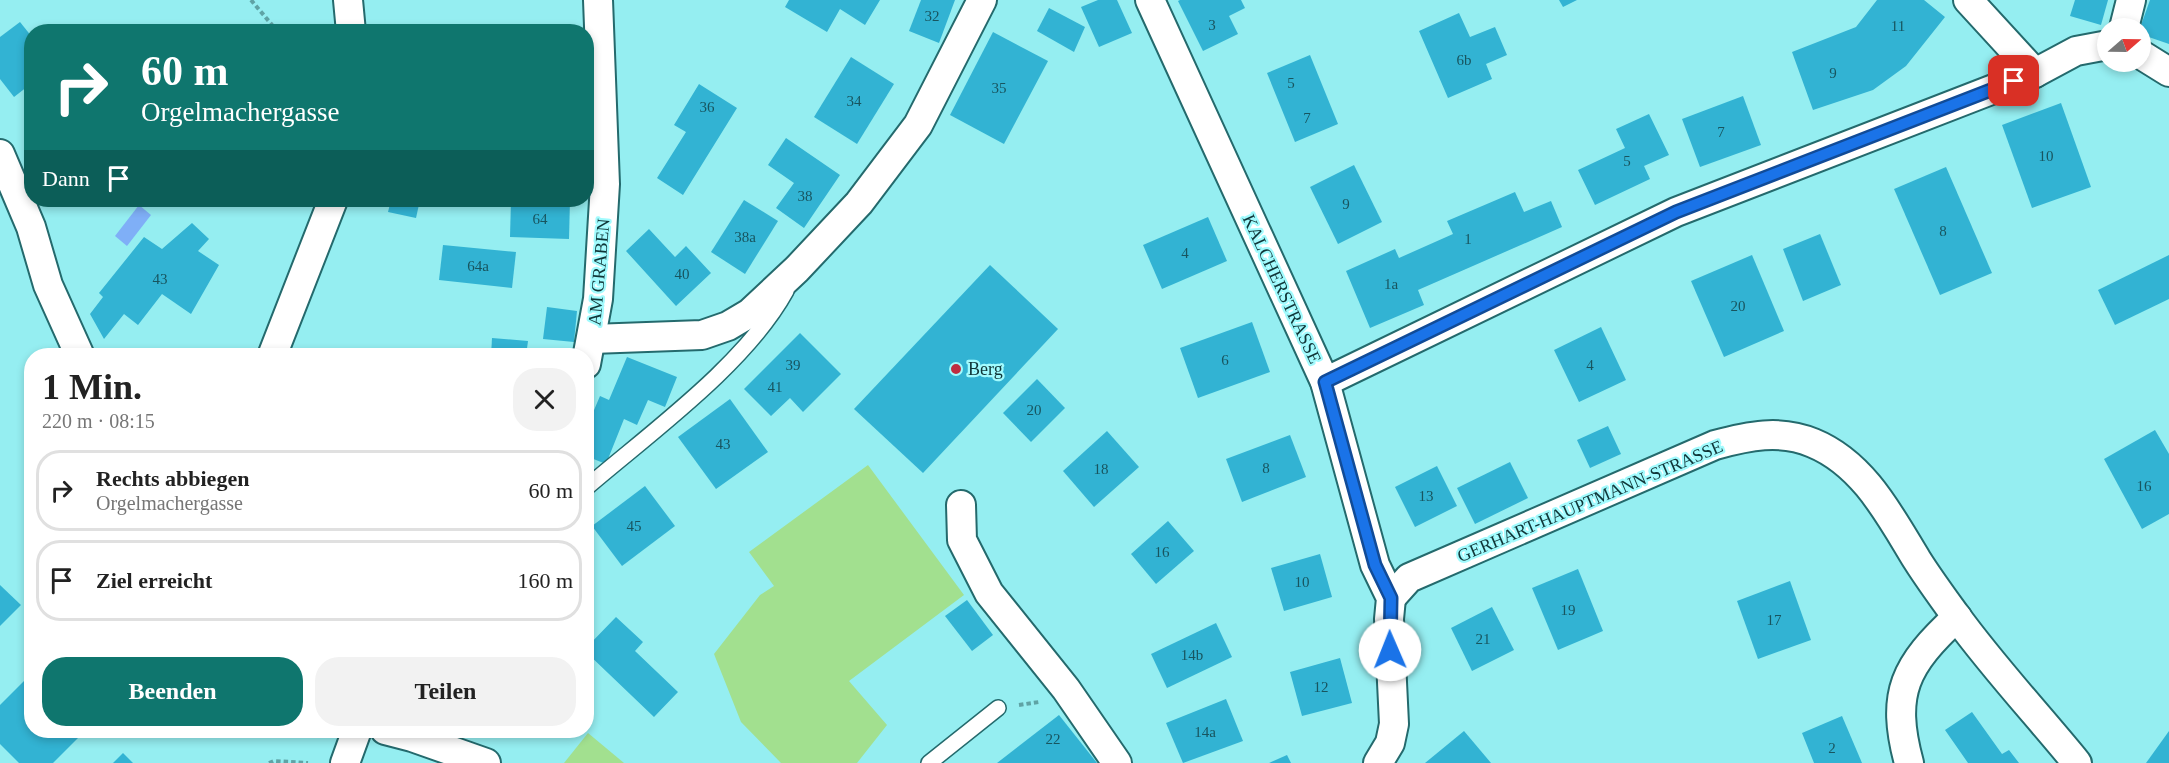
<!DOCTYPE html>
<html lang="de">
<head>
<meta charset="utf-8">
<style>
  body { margin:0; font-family:Georgia,serif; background:#f2f2f2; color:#222; height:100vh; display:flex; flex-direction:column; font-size:22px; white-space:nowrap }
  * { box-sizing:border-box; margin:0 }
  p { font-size:20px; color:#767676 }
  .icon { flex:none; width:33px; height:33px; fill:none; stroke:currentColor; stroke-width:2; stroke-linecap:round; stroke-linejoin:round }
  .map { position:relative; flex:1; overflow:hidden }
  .sheet { position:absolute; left:24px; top:348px; width:570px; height:390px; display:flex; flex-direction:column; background:#fff; border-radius:24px; box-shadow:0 3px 9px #0003 }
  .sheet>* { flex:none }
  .hud { position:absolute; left:24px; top:24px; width:570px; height:183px; border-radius:24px; box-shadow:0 3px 9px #0003; background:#0f766e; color:#fff; overflow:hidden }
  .needle { width:39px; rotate:70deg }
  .buttons { position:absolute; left:2097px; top:18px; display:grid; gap:12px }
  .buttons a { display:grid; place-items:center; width:54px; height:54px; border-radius:50%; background:#fff; box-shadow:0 3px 9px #0003; font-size:30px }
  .pin { position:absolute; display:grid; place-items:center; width:51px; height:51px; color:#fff; margin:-26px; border-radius:12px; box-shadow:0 3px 9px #0006 }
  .me { position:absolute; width:66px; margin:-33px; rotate:359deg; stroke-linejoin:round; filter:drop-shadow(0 0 4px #0008) }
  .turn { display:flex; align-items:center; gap:21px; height:126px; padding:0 18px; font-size:27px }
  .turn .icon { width:78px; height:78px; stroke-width:2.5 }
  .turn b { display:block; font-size:42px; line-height:51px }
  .then { display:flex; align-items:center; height:57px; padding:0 18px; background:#0003; gap:12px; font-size:22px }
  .round { display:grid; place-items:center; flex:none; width:63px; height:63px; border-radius:24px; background:#f2f2f2 }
  .head { display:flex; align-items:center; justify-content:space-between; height:102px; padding:0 18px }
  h1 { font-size:36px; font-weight:800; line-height:45px }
  .cta { display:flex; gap:12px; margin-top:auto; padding:12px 18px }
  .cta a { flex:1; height:69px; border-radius:24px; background:#0f766e; color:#fff; font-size:24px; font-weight:800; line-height:69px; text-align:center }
  .cta a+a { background:#f2f2f2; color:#222 }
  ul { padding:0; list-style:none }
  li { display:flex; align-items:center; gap:18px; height:81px; margin:0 12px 9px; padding:0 6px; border:3px solid #e0e0e0; border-radius:24px }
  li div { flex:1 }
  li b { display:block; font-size:22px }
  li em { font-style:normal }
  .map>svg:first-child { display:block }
</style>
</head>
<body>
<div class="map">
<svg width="2169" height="763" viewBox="0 0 2169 763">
  <rect width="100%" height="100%" fill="#95eef1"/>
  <g fill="#a2e08f">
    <polygon points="868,465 964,595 849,681 887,725 857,763 781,763 741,722 714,654 760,595 774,586 749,552"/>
    <polygon points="588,733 624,763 564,763"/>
  </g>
  <polygon fill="#7faff7" points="139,205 151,215 127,246 115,236"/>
  <g fill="#32b3d3">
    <polygon points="789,0 880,0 865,25 840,9 827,32 785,7"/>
    <polygon points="921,0 955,0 939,43 909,31"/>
    <polygon points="1098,0 1117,0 1132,33 1099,47 1081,7"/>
    <polygon points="1180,0 1241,0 1245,8 1229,16 1238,34 1203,51 1178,1"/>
    <polygon points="1559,0 1577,0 1563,7"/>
    <polygon points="1877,0 1924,0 1945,17 1906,66 1873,90 1813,110 1792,52 1856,27"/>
    <polygon points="2075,0 2108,0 2101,25 2070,16"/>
    <polygon points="2150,0 2169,0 2169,44 2140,34 2140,28"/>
    <polygon points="1049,8 1085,27 1074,52 1037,31"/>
    <polygon points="1459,13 1470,37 1495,27 1507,55 1486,64 1492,79 1448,98 1419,31"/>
    <polygon points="20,22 32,37 32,83 14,97 0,79 0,37"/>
    <polygon points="993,32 1048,61 1004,144 950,115"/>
    <polygon points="1310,55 1338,124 1295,142 1267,73"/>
    <polygon points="851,57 894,84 857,144 814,117"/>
    <polygon points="699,84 737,108 683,195 657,178 686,132 674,125"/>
    <polygon points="1743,96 1761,145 1700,167 1682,119"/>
    <polygon points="2061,103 2091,187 2032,208 2002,125"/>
    <polygon points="1649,114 1669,155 1644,166 1650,179 1595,205 1578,170 1625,148 1616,129"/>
    <polygon points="786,138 840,175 804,228 776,208 794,183 768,165"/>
    <polygon points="1354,165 1382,222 1338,244 1310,187"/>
    <polygon points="1946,167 1992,273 1940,295 1894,189"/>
    <polygon points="1515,192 1524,212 1551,201 1562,227 1418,290 1424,305 1370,328 1346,271 1395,249 1399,258 1453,234 1447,221"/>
    <polygon points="391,200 420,200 416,218 388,212"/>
    <polygon points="511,200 570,200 569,239 510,237"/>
    <polygon points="744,200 778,221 745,274 711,252"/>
    <polygon points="1208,217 1227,261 1162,289 1143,245"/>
    <polygon points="192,223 209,239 198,251 219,265 191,314 162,294 138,325 124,314 104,339 90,314 103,297 99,293 144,237 162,249"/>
    <polygon points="649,229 675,257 686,246 711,273 676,306 626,251"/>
    <polygon points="1820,234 1841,285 1803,301 1783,249"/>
    <polygon points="443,245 516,252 512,288 439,280"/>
    <polygon points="1752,255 1784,331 1724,357 1691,281"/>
    <polygon points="2169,255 2169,299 2115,325 2098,290"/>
    <polygon points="990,265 1058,329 923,473 854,409"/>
    <polygon points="547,307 577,311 574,342 543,339"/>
    <polygon points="1252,322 1270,372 1198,398 1180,348"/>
    <polygon points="1601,327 1626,380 1579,402 1554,350"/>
    <polygon points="800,333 841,374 803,412 790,398 771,416 744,389"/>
    <polygon points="492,338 528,341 526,356 491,356"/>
    <polygon points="627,357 677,377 665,407 648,400 637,425 624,419 606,464 586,456 586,429 600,396 609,400"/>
    <polygon points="1037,379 1065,408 1031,442 1003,413"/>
    <polygon points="730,399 768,452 716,489 678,437"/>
    <polygon points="1608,426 1621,454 1590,468 1577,440"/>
    <polygon points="2155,430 2169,454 2169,514 2142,529 2104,459"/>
    <polygon points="1107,431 1139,467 1094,507 1063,471"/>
    <polygon points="1290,435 1306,477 1242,502 1226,459"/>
    <polygon points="1510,462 1528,498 1475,524 1457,488"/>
    <polygon points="1437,466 1457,506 1415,527 1395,487"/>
    <polygon points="645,486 675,526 622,566 592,526"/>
    <polygon points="1168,521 1194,551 1156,584 1131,554"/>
    <polygon points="1320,554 1332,597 1284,611 1271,568"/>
    <polygon points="1578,569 1603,631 1558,650 1532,588"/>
    <polygon points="1790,581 1811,640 1758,659 1737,601"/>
    <polygon points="0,585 21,605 0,626"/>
    <polygon points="967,600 993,635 972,651 945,616"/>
    <polygon points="1492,607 1514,650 1472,671 1451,628"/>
    <polygon points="616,617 643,642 635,651 678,692 654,717 586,652 586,648"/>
    <polygon points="1216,623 1232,657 1167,688 1151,654"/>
    <polygon points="1340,658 1352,703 1302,716 1290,672"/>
    <polygon points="26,679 32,684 32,730 78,730 82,734 53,763 19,763 0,744 0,705"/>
    <polygon points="1226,699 1243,741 1183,763 1166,723"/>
    <polygon points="1972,712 2002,754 2009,750 2019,763 1968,763 1945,730"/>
    <polygon points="1059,715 1097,763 997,763"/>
    <polygon points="1842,716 1862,763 1814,763 1802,733"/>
    <polygon points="1464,731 1491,763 1425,763"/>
    <polygon points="2169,731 2169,763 2146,763"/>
    <polygon points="123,753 133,763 113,763"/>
    <polygon points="1287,755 1291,763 1269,763"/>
  </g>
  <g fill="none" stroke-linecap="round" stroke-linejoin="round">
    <defs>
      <g id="service">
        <path d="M 586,488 C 650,433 746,364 786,291"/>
        <polyline points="929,763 998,708"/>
      </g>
      <g id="minor">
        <polyline points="348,0 351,32"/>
        <polyline points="1150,0 1325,382 1375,565 1391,598 1389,619 1394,724 1390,743 1378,763"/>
        <polyline points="1968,0 2035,73"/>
        <polyline points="2124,28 2131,0"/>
        <polyline points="2140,54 2169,72"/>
        <polyline points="0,154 31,227 48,285 80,356"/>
        <polyline points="592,339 702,335 728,326 750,313 797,269 859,203 918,125 982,0"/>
        <polyline points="272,356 333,200"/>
        <polyline points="586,364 598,299 605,184 598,0"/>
        <polyline points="1325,382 1676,212 2035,73 2076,51 2108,45"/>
        <polyline points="961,505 962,540 989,593 1066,689 1117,763"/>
        <path d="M 1391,598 L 1409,578 L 1715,445 C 1748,436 1780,429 1813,443 C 1864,464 1890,516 1917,560 C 1929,579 1943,598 1956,616 C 1993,667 2037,714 2077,763"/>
        <polyline points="385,730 412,737 486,763"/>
        <polyline points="345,763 357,730"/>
        <path d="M 1909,763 C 1890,693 1905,665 1957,617"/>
      </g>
    </defs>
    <use href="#service" stroke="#246a6d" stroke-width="18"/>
    <use href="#minor" stroke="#246a6d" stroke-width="32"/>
    <g stroke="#5fa3a5" stroke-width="4" stroke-dasharray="4.5 3" stroke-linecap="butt">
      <polyline points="251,0 278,32"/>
      <polyline points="1019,705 1039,702"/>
      <polyline points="269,763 274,761 308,763"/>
    </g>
    <use href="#service" stroke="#fff" stroke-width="15"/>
    <use href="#minor" stroke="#fff" stroke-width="28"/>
  </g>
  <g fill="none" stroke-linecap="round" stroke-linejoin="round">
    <defs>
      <polyline id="route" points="1390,650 1391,598 1375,565 1325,382 1676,212 2014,81"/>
    </defs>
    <use href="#route" stroke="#114b97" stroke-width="15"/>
    <use href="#route" stroke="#1a73e8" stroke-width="10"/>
  </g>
  <circle fill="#be2d41" stroke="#a2fbfe" stroke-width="2" cx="956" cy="369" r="6"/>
  <g text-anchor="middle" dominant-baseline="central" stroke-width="4.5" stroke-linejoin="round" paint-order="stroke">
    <g font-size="15" fill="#18555f">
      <text x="932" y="16">32</text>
      <text x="1212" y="25">3</text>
      <text x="1898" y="26">11</text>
      <text x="1464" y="60">6b</text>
      <text x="1833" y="73">9</text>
      <text x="1291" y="83">5</text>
      <text x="999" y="88">35</text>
      <text x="854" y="101">34</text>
      <text x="707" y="107">36</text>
      <text x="1307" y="118">7</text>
      <text x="1721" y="132">7</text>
      <text x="2046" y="156">10</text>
      <text x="1627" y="161">5</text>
      <text x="805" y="196">38</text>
      <text x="1346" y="204">9</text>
      <text x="540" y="219">64</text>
      <text x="1943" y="231">8</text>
      <text x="745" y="237">38a</text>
      <text x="1468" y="239">1</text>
      <text x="1185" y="253">4</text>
      <text x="478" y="266">64a</text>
      <text x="682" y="274">40</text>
      <text x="160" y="279">43</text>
      <text x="1391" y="284">1a</text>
      <text x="1738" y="306">20</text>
      <text x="1225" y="360">6</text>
      <text x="793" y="365">39</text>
      <text x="1590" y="365">4</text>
      <text x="775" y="387">41</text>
      <text x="1034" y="410">20</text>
      <text x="723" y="444">43</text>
      <text x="1266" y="468">8</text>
      <text x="1101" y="469">18</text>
      <text x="2144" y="486">16</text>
      <text x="1426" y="496">13</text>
      <text x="634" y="526">45</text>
      <text x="1162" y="552">16</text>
      <text x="1302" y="582">10</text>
      <text x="1568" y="610">19</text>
      <text x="1774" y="620">17</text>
      <text x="1483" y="639">21</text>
      <text x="1192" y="655">14b</text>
      <text x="1321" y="687">12</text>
      <text x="1205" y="732">14a</text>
      <text x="1053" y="739">22</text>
      <text x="1832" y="748">2</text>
    </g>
    <g font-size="18" fill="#103638" stroke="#a2fbfe">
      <text transform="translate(599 272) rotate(-85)">AM GRABEN</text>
      <text transform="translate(1282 289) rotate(65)">KALCHERSTRASSE</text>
      <text transform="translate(1590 501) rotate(-23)">GERHART-HAUPTMANN-STRASSE</text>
    </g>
    <g font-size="18" fill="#103638" stroke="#a2fbfe" text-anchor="start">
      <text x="968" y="369">Berg</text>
    </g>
  </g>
</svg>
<div class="buttons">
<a><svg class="needle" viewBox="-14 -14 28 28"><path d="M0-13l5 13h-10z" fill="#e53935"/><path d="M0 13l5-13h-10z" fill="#767676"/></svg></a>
</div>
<div class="pin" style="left:2014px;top:81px;background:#d93025"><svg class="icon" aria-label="arrive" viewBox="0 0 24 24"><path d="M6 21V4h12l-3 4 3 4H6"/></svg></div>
<svg class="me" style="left:1390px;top:650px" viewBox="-20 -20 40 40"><circle r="19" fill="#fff"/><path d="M0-13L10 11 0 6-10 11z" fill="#1a73e8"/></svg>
<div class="hud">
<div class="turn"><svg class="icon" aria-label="right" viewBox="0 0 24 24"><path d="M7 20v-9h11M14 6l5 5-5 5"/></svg><div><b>60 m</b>Orgelmachergasse</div></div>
<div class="then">Dann<svg class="icon" aria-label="arrive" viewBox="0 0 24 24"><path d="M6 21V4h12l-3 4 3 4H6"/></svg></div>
</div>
<section class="sheet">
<div class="head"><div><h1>1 Min.</h1><p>220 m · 08:15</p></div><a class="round"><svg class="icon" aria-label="close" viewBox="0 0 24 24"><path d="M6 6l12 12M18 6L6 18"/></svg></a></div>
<ul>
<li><svg class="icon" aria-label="right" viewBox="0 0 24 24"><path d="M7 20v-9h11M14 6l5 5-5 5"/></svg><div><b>Rechts abbiegen</b><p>Orgelmachergasse</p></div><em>60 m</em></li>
<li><svg class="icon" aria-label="arrive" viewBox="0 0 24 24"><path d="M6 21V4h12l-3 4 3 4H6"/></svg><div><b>Ziel erreicht</b></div><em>160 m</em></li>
</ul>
<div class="cta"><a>Beenden</a><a>Teilen</a></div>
</section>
</div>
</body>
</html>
